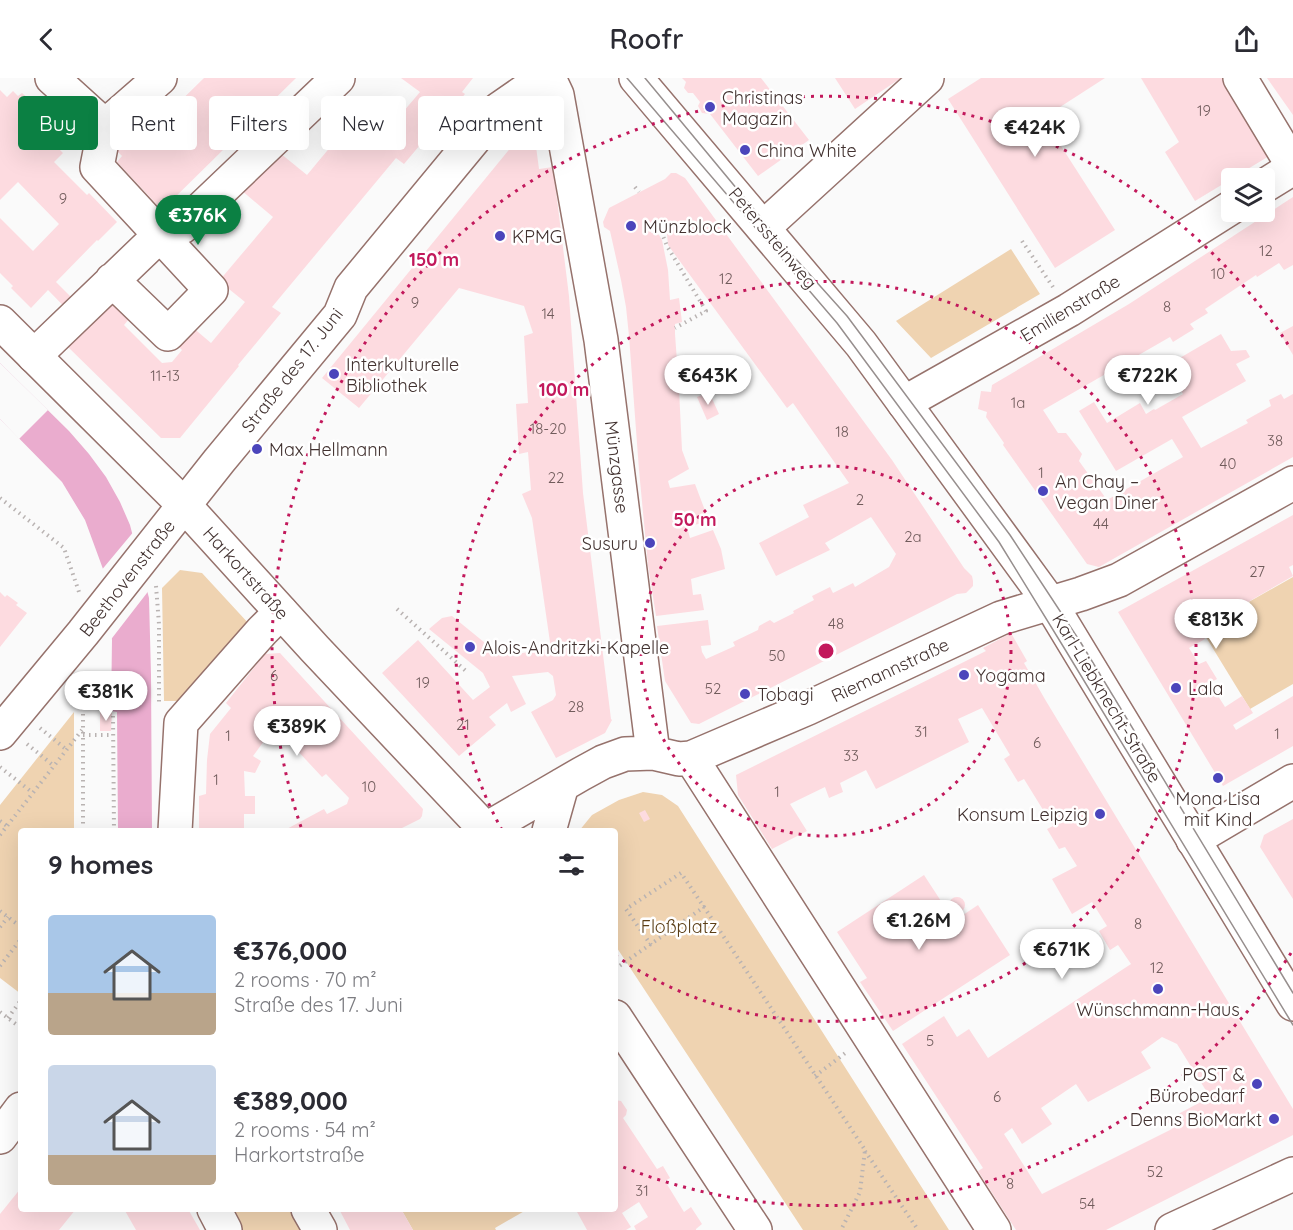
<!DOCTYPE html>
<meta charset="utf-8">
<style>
body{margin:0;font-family:Quicksand,sans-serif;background:#f2f2f3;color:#2b2b33;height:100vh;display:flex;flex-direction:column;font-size:22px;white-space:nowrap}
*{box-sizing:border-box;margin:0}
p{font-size:20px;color:#7c7c81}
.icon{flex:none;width:33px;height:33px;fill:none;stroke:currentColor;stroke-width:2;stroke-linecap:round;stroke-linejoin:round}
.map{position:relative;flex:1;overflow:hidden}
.drawer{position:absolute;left:18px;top:750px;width:600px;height:384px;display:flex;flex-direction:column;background:#fff;border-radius:6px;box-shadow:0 6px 24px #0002}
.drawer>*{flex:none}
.banner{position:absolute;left:18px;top:18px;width:600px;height:54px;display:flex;gap:12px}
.buttons{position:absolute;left:1221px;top:90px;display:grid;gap:12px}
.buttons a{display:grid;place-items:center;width:54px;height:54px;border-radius:6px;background:#fff;box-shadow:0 6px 24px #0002;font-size:30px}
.price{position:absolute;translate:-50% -51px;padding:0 14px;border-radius:21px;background:#fff;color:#222;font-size:20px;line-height:39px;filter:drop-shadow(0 2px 3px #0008)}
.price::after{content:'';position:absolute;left:50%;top:36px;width:18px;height:14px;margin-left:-9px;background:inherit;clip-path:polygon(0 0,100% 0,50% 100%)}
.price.on{background:#0b8043;color:#fff}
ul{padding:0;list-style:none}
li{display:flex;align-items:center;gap:18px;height:150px;padding:0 30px}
li span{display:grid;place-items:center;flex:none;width:168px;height:120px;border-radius:6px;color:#555}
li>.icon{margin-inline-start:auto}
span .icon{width:72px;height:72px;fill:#fffc;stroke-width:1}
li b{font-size:26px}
h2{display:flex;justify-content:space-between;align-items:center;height:72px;padding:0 30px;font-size:26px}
.tag{padding:0 21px;border-radius:6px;background:#fff;box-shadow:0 6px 24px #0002;font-size:21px;line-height:54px}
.tag.on{background:#0b8043;color:#fff}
header{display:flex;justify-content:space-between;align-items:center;height:78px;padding:0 30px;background:#fff;font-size:27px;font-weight:600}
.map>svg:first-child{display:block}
.green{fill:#efd3b1}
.water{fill:#eaacce}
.pier{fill:#fafafa}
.building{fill:#fddbe0;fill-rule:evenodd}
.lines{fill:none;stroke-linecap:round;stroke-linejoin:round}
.minor-casing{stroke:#96726c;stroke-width:36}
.major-casing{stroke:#96726c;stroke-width:36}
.path{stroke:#b9b3b2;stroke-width:4;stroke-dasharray:1.5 4.5;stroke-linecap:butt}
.minor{stroke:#fff;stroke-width:33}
.major{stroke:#fff;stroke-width:33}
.tram{stroke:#978f8e;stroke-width:1.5}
.ring{fill:none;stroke:#c2185b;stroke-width:3;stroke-dasharray:3 6}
.poi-dot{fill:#4b45bb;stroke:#fff;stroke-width:2}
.labels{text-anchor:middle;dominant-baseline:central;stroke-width:5;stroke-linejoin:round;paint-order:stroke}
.number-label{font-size:15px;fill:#715c5c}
.poi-label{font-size:18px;fill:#423230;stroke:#fff;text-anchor:start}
.street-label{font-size:18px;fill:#423230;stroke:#fff}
.park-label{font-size:18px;fill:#5c3f17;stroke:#fff}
.centre{fill:#c2185b;stroke:#fff;stroke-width:3}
.ring-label{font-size:18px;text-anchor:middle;font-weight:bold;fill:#c2185b;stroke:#fff;stroke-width:5;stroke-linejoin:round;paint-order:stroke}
</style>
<header><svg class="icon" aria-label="back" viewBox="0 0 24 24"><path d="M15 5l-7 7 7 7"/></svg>Roofr<svg class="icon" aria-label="share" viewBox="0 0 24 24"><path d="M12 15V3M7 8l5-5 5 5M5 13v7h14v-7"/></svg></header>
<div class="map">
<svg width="1293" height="1152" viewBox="0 0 1293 1152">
<rect width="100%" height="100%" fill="#fafafa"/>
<path class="green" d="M1011,171L1040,216L931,280L896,243Z
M180,492L202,495L250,547L186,623H164L162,510Z
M1293,499V606L1250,631L1201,551Z
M74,634V753H21V916L0,900V727Z
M643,714L662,717L678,728L949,1152H803L615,867V753H579L592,737L619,722Z
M223,1131H299L310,1152H235Z
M401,1131H528L495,1150L496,1152H413Z"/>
<path class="water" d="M0,285L69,353L89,376L106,399L120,424L130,447L149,520L151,597L152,753H118L117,634L111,633L112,562L103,491L85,442L62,404L0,341Z"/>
<path class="pier" d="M0,285L48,332L19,361L0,341Z
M135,452L150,511L109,564L100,494Z"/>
<path class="building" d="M204,0H296L162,132L117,84L122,78L114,70L147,37L156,47Z
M401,0H473L462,14L465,16L448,36L436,26L446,36L404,86L396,80L272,229L281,235L238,287L239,288L180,360H161L68,269L86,251L48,212L31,230L11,210L13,208L0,195V140L33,173L59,146L18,104L0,122V12L7,19L13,13L18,18L22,15L29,21L36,18L41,19L47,21L50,24L53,29L54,36L50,44L57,51L48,60L63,75L54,84L87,117L89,115L117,144L98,163L97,162L56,204L94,242L112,225L129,241L124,247L162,285L172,284L182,272L176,266L191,248L211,265L245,224L219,203L273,139L241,112L275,71L307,97L361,32L386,54L420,14Z
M682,0H761L809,62L758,98L710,36L702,35L698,28L700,24L693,15H688L684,10L686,4Z
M835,0H901L855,31Z
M981,0H1105L1043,40L1115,152L1055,190L948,21Z
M1141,0H1228L1274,75L1195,123L1165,74L1179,64Z
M1267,0H1293V37Z
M527,54L532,56L535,61L539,91L553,89L569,218L583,415L611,641L612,642L605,655L556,680L531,634L553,622L556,617L553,598L548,594L512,598L526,626L511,634L507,625L489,639L496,647L459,678L382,595L418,562L473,622L490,609L483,595L429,551L442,540L452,538L501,578L551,571L532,440L522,416L531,412L528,374L519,376L516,326L528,325L524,258L533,255L524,228L459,210L359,330L322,300L521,57Z
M671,95H676L685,100L892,382L964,490L972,498L973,503V508L966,515L957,516L699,646L691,645L665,603L657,548L708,542L711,567L701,568L702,574L706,581L735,568L733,564L758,552L759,548L770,542L774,545L794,535L793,533L814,522L812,518L830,509L833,515L853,505L855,509L889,489L896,476L871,439L825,465L830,472L776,498L759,465L809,439L803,427L849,405L793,325L787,330L668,167L667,156L669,146L665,144L652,151L651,155H656L659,157L662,162L668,192L670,222L679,220L682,244L675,246V256L679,311L682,372L689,391L668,403L670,410L695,406L709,443L687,449L690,460L713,452L721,471L725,491L691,501L693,517L701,516L704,532L656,538L648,487L639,392L629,258L626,229L621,202L610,153L604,149L603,144L609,130L665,101Z
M1293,119V187L1284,192L1279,185L1257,199L1256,197L1205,231L1208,235L1190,246L1194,251L1173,264L1170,259L1043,332L1058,355H1066L1082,376L1079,383L1107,422L1183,379L1172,361L1116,393L1079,333L1094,324L1107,345L1140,325L1146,336L1154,331L1155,332L1183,316L1166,288L1221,256L1231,273L1246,272L1250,279L1236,286L1246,303L1182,339L1201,370L1248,345L1246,342L1271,328L1269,322L1281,316L1284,321L1293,316V379L1099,489L1087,486L1003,367L1004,365L986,339L987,334L978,331L981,313L991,314L992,307L1129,226Z
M1293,248V277L1280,255Z
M709,314L719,336L707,342L697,319Z
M1293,437V487L1289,489L1293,498L1210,546L1205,537L1195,543L1205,561L1189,570L1199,586L1206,583L1217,601L1210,605L1225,629L1242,618L1253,635L1233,647L1236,652L1293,618V668L1223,708L1118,534Z
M0,514L5,519L7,517L18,525L16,527L27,535L0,569Z
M1011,555L1027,583L1024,585L1046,623L1293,1031V1057L1106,1152H1016L978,1093L983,1090L902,966L944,938L957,959L969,951L988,980L1131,886L1118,867L1110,872L1099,853L1107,848L1092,824L1072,836L1052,801L1077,788L1065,769L1059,771L1047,751L1053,748L1024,701L1018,704L1004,681L1010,677L982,630L958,641L969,664L900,699L876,711L866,692L840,705L843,714L829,720L825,709L790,726L807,753L772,771L738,717L736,697L986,573L983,570ZM1162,959L1177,966L1210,1019L1167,1042L1172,1051L1042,1116L1004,1056L1012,1050L1022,1066L1052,1046L1041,1030L1076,1006L1088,1024L1151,990L1141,974Z
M280,575L423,731L422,738L420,741L396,753H283L324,731L327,736L347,726L349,720L326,696L322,699L280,654L292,642L285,634L253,678L261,683L255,695L244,693L245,718H255V736H244V753H199V718L206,716L207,682L210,656L231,630L226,625L265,576Z
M100,634L112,635L111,653H100Z
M645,732L650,741L644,744L639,735Z
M1293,741V821L1260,769L1264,757Z
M924,797L954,843L978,827L1010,877L893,953L860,904L867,900L837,854Z
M949 827a8 8 0 1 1 16 0a8 8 0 1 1-16 0Z
M615,1022L621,1023L627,1032L626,1037L623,1040L657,1091L663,1088L670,1100L665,1103L684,1134L691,1129L702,1146L696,1151V1152H636L634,1148L648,1139L639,1124L622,1135L631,1149L626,1152H587L576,1132L615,1131Z
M21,1110V1131H76L59,1152H0V1136Z
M124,1131H188L200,1152H136Z
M339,1131H401L413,1152H350Z"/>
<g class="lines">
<defs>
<path id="minor" d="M52,0L105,48L160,0
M549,0L557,17L601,262L653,675
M1240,0L1293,88
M105,48L97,89L211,212L168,256L112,202
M1264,108L1293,90
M764,149L927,0
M34,278L160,157L182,149L338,0
M904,325L1069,232L1232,129
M0,655L83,555L219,383L340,237L351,210L499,31L544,0
M691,680L994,1152
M175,753L181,645L262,553L281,534
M483,753L581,696L603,684L625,676L653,675L679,681L691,680L808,630L1001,540L1081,516L1119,502L1293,405
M549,753L562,707
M1193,762L1293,703
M0,1059L21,1031
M214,1131L225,1152
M308,1131L320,1152
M1172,1152L1293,1096"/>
<path id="major" d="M636,0L861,266L1050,525L1293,926
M0,244L184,427L315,571L487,753
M615,939L755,1152"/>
</defs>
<use href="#minor" class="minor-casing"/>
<use href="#major" class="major-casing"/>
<path class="path" d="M635,109L639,114
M659,148L667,168L706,233L675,250
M1022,163L1053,209
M0,420L64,470L79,514
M156,508L159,546V626
M397,531L466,593
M83,600V753
M113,638L114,753
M40,650L67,672
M83,657H112
M27,666L54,688
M0,689L33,715
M0,743L7,748
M0,757L82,652
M0,833L21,849
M0,849L8,839
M651,867L626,831L681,795L704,829
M0,888L21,861
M615,891L704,829L865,1072L860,1114L841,1152
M0,934L21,950
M8,940L21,922
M815,998L848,973
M865,1073L918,1152"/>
<use href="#minor" class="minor"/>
<use href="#major" class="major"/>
<path class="tram" d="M627,0L837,245L999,464L1066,573L1293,947
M645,0L786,170L847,238L1010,457L1081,565L1293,915"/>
</g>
<g class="ring">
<circle cx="826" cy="573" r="185"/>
<path d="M502 752A370 370 0 1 1 616 878"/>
<path d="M1291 875A554 554 0 0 1 618 1087M301 749A554 554 0 0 1 1291 271"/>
</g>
<g class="poi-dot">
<circle cx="710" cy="29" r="6"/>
<circle cx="745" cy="72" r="6"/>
<circle cx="631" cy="148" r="6"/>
<circle cx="500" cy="158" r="6"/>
<circle cx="334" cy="296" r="6"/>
<circle cx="257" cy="371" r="6"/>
<circle cx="1043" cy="413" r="6"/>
<circle cx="650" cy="465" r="6"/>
<circle cx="470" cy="569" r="6"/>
<circle cx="964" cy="597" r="6"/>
<circle cx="1176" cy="610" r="6"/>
<circle cx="745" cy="616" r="6"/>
<circle cx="1218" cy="700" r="6"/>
<circle cx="1100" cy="736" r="6"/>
<circle cx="1158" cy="911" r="6"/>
<circle cx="1257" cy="1006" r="6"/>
<circle cx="1274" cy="1041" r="6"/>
</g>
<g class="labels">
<g class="number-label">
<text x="1204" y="32">19</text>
<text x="63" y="120">9</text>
<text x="1266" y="172">12</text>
<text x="1218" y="195">10</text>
<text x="726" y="200">12</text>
<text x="415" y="224">9</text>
<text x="1167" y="228">8</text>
<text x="548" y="235">14</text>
<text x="165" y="297">11-13</text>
<text x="1018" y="324">1a</text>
<text x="548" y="350">18-20</text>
<text x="842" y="353">18</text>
<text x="1275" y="362">38</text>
<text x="1228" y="385">40</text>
<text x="1041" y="394">1</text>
<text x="556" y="399">22</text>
<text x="860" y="421">2</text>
<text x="1101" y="445">44</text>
<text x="913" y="458">2a</text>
<text x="1257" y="493">27</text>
<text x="836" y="545">48</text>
<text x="777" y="577">50</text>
<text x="274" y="597">6</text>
<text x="423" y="604">19</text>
<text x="713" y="610">52</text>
<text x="576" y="628">28</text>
<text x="463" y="646">21</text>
<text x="921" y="653">31</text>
<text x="1277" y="655">1</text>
<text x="228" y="657">1</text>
<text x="1037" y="664">6</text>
<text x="851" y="677">33</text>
<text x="216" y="701">1</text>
<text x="369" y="708">10</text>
<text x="777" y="713">1</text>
<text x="1138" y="845">8</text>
<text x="1157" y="889">12</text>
<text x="930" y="962">5</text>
<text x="997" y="1018">6</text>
<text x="1155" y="1093">52</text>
<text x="1010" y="1105">8</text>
<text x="642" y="1112">31</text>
<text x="1087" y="1125">54</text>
</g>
<g class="poi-label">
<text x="722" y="19">Christinas<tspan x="722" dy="21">Magazin</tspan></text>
<text x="757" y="72">China White</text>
<text x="643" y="148">Münzblock</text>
<text x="512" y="158">KPMG</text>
<text x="346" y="286">Interkulturelle<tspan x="346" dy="21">Bibliothek</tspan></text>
<text x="269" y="371">Max Hellmann</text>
<text x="1055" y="403">An Chay –<tspan x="1055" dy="21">Vegan Diner</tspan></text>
<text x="638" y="465" text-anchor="end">Susuru</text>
<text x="482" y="569">Alois-Andritzki-Kapelle</text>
<text x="976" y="597">Yogama</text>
<text x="1188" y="610">Lala</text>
<text x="757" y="616">Tobagi</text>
<text x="1218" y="720" text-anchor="middle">Mona Lisa<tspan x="1218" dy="21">mit Kind</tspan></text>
<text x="1088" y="736" text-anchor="end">Konsum Leipzig</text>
<text x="1158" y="931" text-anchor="middle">Wünschmann-Haus</text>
<text x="1245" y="996" text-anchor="end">POST &amp;<tspan x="1245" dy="21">Bürobedarf</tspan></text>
<text x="1262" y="1041" text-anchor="end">Denns BioMarkt</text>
</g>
<g class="street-label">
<text transform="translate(773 160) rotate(50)">Peterssteinweg</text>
<text transform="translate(1070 230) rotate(-31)">Emilienstraße</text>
<text transform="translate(292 292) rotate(-52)">Straße des 17. Juni</text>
<text transform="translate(617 389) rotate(83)">Münzgasse</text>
<text transform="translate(246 495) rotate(48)">Harkortstraße</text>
<text transform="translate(127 500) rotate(-52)">Beethovenstraße</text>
<text transform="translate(890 592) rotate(-25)">Riemannstraße</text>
<text transform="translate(1107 620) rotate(59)">Karl-Liebknecht-Straße</text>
</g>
<g class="park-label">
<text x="679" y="848">Floßplatz</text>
</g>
</g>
<circle cx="826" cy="573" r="9" class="centre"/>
<g class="ring-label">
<text x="434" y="188">150 m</text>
<text x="564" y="318">100 m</text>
<text x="695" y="448">50 m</text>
</g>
</svg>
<div class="buttons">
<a><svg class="icon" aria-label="layers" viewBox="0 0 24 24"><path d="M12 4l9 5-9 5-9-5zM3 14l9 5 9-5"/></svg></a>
</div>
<b class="price" style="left:1035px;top:80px">€424K</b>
<b class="price on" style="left:198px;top:168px">€376K</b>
<b class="price" style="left:708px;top:328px">€643K</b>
<b class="price" style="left:1148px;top:328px">€722K</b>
<b class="price" style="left:1216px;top:572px">€813K</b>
<b class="price" style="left:106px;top:644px">€381K</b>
<b class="price" style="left:297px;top:679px">€389K</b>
<b class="price" style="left:919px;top:873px">€1.26M</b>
<b class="price" style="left:1062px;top:902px">€671K</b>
<div class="banner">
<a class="tag on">Buy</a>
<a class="tag">Rent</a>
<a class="tag">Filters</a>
<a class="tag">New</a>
<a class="tag">Apartment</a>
</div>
<section class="drawer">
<h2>9 homes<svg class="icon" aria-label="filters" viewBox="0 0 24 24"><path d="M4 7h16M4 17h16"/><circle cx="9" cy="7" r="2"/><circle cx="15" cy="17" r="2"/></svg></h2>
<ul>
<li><span style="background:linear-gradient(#a9c7e8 65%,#b9a48a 0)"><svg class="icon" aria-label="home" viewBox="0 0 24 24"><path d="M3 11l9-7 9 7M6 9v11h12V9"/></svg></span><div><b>€376,000</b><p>2 rooms · 70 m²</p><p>Straße des 17. Juni</p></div></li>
<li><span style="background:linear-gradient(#c9d6e8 75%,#b9a48a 0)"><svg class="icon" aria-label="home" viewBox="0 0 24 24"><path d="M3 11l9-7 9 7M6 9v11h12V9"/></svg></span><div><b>€389,000</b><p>2 rooms · 54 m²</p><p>Harkortstraße</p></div></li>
</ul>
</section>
</div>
